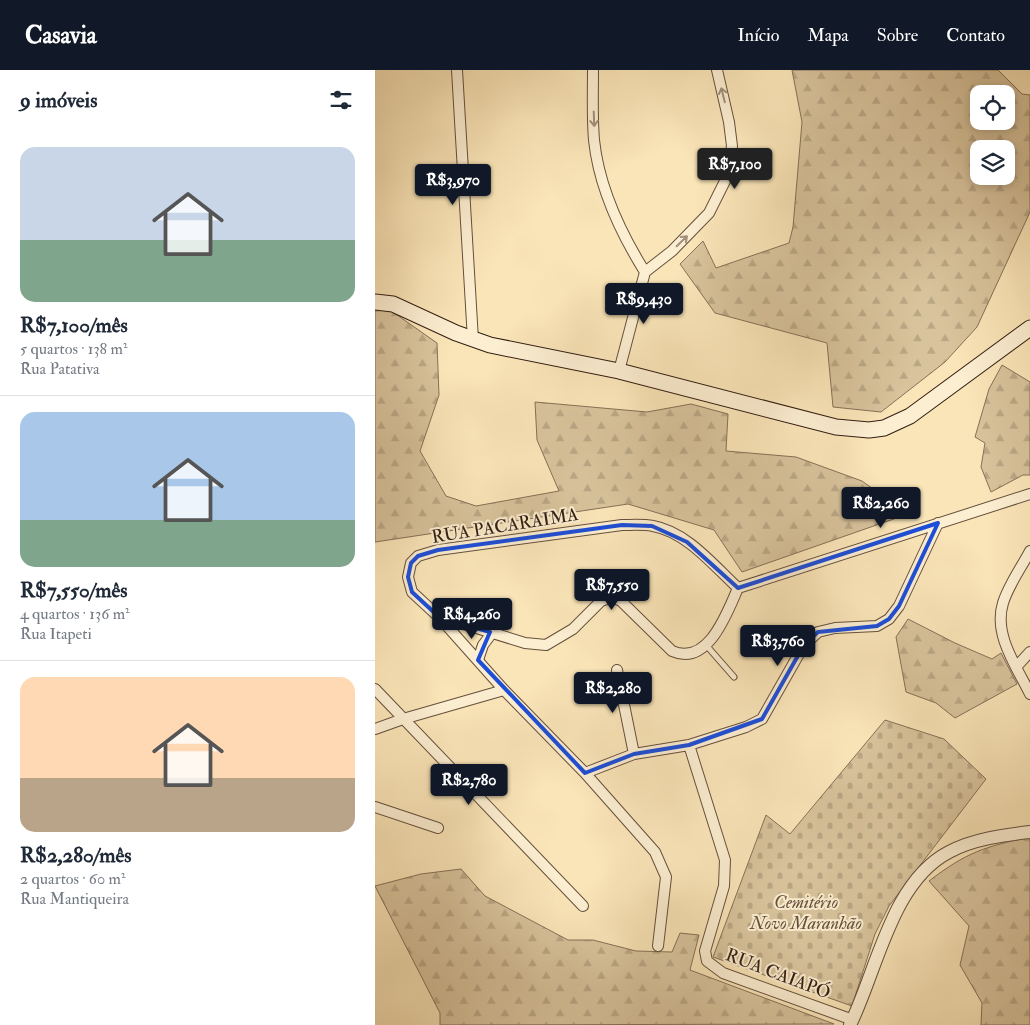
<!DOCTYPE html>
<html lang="pt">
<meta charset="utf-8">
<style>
body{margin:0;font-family:"IM FELL Double Pica",serif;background:#f6f6f7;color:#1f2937;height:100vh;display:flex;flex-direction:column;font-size:19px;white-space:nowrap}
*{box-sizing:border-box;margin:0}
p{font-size:16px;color:#747a83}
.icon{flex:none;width:28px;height:28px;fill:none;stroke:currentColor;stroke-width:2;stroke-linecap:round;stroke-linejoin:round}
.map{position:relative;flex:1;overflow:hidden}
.sheet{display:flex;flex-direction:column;background:#fff;width:375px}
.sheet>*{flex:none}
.controls{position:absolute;left:595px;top:15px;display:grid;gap:10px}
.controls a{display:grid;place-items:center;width:45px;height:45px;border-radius:10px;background:#fff;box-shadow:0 2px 8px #0003;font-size:25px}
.price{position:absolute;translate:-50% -42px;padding:0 11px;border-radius:5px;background:#111827;color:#fff;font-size:16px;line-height:32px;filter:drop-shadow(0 1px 2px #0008)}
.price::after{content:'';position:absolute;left:50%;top:30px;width:15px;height:11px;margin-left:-8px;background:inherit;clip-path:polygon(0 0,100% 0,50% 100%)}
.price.current{background:#222;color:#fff}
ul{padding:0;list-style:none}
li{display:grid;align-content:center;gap:10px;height:265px;padding:0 20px}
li+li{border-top:1px solid #e0e1e3}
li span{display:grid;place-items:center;height:155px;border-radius:15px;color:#555}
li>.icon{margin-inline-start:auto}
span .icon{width:90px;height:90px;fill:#fffc;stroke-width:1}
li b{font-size:21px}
h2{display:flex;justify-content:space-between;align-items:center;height:60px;padding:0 20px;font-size:21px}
header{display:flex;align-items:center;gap:30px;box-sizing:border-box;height:70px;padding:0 25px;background:#111827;color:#fff}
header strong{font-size:24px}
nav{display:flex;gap:28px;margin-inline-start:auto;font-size:18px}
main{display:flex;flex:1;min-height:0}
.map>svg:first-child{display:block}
.forest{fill:url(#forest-firs);stroke:#867057;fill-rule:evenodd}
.cemetery{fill:url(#cemetery-stones);stroke:#867057}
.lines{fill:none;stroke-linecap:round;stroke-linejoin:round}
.service-casing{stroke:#65503c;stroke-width:7}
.minor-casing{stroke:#65503c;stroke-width:12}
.tertiary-casing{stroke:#65503c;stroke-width:14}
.secondary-casing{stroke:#331e12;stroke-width:17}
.service{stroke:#fceed1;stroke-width:5}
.minor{stroke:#fceed1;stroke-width:10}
.tertiary{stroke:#fceed1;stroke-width:12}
.secondary{stroke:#fceed1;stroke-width:15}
.oneway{stroke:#a2907b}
.marked{fill:none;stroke:#1d4ed8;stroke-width:4;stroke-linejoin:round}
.labels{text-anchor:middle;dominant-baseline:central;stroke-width:4;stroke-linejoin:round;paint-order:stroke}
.street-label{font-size:18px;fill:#331e12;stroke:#fceed1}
.park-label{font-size:18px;font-style:italic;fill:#65503b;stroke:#fceed1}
</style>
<header>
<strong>Casavia</strong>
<nav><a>Início</a><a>Mapa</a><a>Sobre</a><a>Contato</a></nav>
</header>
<main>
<section class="sheet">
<h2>9 imóveis<svg class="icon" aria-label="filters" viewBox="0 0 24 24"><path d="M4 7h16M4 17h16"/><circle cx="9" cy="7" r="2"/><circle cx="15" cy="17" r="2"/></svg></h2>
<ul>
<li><span style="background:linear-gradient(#c9d6e8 60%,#7fa58c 0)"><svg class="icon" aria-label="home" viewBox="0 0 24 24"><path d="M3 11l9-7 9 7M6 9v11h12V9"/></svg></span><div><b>R$7,100/mês</b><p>5 quartos · 138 m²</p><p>Rua Patativa</p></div></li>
<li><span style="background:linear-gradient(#a9c7e8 70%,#7fa58c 0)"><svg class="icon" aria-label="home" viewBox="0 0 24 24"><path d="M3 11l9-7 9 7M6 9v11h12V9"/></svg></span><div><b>R$7,550/mês</b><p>4 quartos · 136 m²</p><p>Rua Itapeti</p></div></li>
<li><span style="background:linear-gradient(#ffd9b3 65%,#b9a48a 0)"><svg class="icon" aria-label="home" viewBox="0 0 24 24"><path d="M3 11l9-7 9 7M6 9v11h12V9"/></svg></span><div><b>R$2,280/mês</b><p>2 quartos · 60 m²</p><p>Rua Mantiqueira</p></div></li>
</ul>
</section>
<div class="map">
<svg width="655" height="955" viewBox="0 0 655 955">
<defs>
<pattern id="forest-firs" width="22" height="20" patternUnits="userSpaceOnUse" patternTransform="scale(1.25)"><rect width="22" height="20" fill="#d8c39c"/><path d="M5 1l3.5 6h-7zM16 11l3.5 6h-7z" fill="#baa785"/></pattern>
<pattern id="cemetery-stones" width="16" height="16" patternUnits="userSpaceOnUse" patternTransform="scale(1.25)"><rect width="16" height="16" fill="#d8c39c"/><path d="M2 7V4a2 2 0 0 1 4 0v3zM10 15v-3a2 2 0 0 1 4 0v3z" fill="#baa785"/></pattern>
</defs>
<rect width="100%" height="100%" fill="#fae5b8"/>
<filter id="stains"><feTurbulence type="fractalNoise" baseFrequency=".004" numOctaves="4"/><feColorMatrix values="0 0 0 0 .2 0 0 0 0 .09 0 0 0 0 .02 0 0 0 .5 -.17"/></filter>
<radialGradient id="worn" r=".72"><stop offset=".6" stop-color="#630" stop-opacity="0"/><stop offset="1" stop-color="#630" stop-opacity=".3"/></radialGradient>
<path class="forest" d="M417,0H623L647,24L655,25V142L602,257L570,292L506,342L458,337L452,273L340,243L305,194L328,171L341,198L414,173L418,157L427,52ZM604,24H631V51H604ZM604,79H631V106H604Z
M15,240L62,273L64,325L45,381L71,426L101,436L184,421L162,370L160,332L272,342L316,334L353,344L351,381L421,387L487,411L533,444L367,502L339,460L253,434L0,472V241Z
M627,295L655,312V405H648L616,422L606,397L610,373L600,367L614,319Z
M533,549L580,573L617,589L626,583L642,614L580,648L561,633L531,622L521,567Z
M655,767V955H606L607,933L585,895L594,856L554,811C592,782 609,777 655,767Z
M86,799L110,826L193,870H218L261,881L297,882L305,863L324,865L315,900L459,954L65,955V943L0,816L46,804Z"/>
<path class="cemetery" d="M510,650L569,669L611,709L514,836L500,864L477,936L338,887L391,745L415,764Z"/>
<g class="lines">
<defs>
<path id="service" d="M331,575L359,607"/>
<path id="minor" d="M82,0L98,270
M218,0C218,23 217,47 219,70C224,118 245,162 270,202
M244,301L270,202L297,181L334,143L351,109L357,76L354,52L342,0
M655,481C646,498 633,516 628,533C618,565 642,597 655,624
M363,518L655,424
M66,547L150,573L171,575L198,559L226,531L237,527L246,531L297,581C333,597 352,543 363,518
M103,590L108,575L117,563
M642,596L655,582
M242,600L259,684
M0,619L208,836
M0,659L28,649L129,620
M314,675L350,790L349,816L330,881L332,891L348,903L478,950
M210,703L259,684L314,675L371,657L387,649L429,575L443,562L460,558L502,556L514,549L524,536L563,453
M0,737L63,758
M283,876L291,807L280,782L210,703L129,620L64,547L37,522L33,507L36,493L43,486L63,480L247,455C257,455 268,454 278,456C312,462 339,496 363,518"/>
<path id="tertiary" d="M475,955C502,901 516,812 574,782C598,769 629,765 655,762"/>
<path id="secondary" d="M0,232L18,234L81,263L115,275L244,301L461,357L494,360L509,358L535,346L655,258"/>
</defs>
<use href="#service" class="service-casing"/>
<use href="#minor" class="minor-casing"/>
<use href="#tertiary" class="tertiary-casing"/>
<use href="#secondary" class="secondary-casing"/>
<use href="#service" class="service"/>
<use href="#minor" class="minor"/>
<use href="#tertiary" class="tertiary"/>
<use href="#secondary" class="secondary"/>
</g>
<defs><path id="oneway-shaft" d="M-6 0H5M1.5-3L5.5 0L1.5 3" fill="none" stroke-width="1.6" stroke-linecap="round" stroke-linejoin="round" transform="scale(1.25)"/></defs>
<g class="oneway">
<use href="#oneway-shaft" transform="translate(348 25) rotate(-104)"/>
<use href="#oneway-shaft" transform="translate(219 49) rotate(88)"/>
<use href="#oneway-shaft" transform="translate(307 171) rotate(-44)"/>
</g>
<path class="marked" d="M563,453L524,536L514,549L502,556L443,562L429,575L387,649L314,675L259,684L210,703L103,590L115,562L64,547L37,522L33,507L36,493L43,486L63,480L247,455L277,456L312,472L363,518Z"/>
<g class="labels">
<g class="street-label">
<text transform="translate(130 456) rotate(-9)">RUA PACARAIMA</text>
<text transform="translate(403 904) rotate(21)">RUA CAIAPÓ</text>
</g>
<g class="park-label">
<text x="431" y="832">Cemitério<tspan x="431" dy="21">Novo Maranhão</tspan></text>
</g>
</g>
<rect width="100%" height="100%" filter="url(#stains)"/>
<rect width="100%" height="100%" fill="url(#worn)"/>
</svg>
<div class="controls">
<a><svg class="icon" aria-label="locate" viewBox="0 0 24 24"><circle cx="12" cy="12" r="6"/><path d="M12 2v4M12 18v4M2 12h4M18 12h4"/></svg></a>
<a><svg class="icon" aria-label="layers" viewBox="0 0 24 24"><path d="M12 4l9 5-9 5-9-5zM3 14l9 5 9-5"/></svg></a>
</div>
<b class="price current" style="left:360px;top:120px">R$7,100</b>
<b class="price" style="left:78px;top:136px">R$3,970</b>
<b class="price" style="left:269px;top:255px">R$9,430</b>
<b class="price" style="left:506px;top:459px">R$2,260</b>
<b class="price" style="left:237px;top:541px">R$7,550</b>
<b class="price" style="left:97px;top:570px">R$4,260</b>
<b class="price" style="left:403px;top:597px">R$3,760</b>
<b class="price" style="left:238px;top:644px">R$2,280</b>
<b class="price" style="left:94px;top:736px">R$2,780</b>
</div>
</main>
